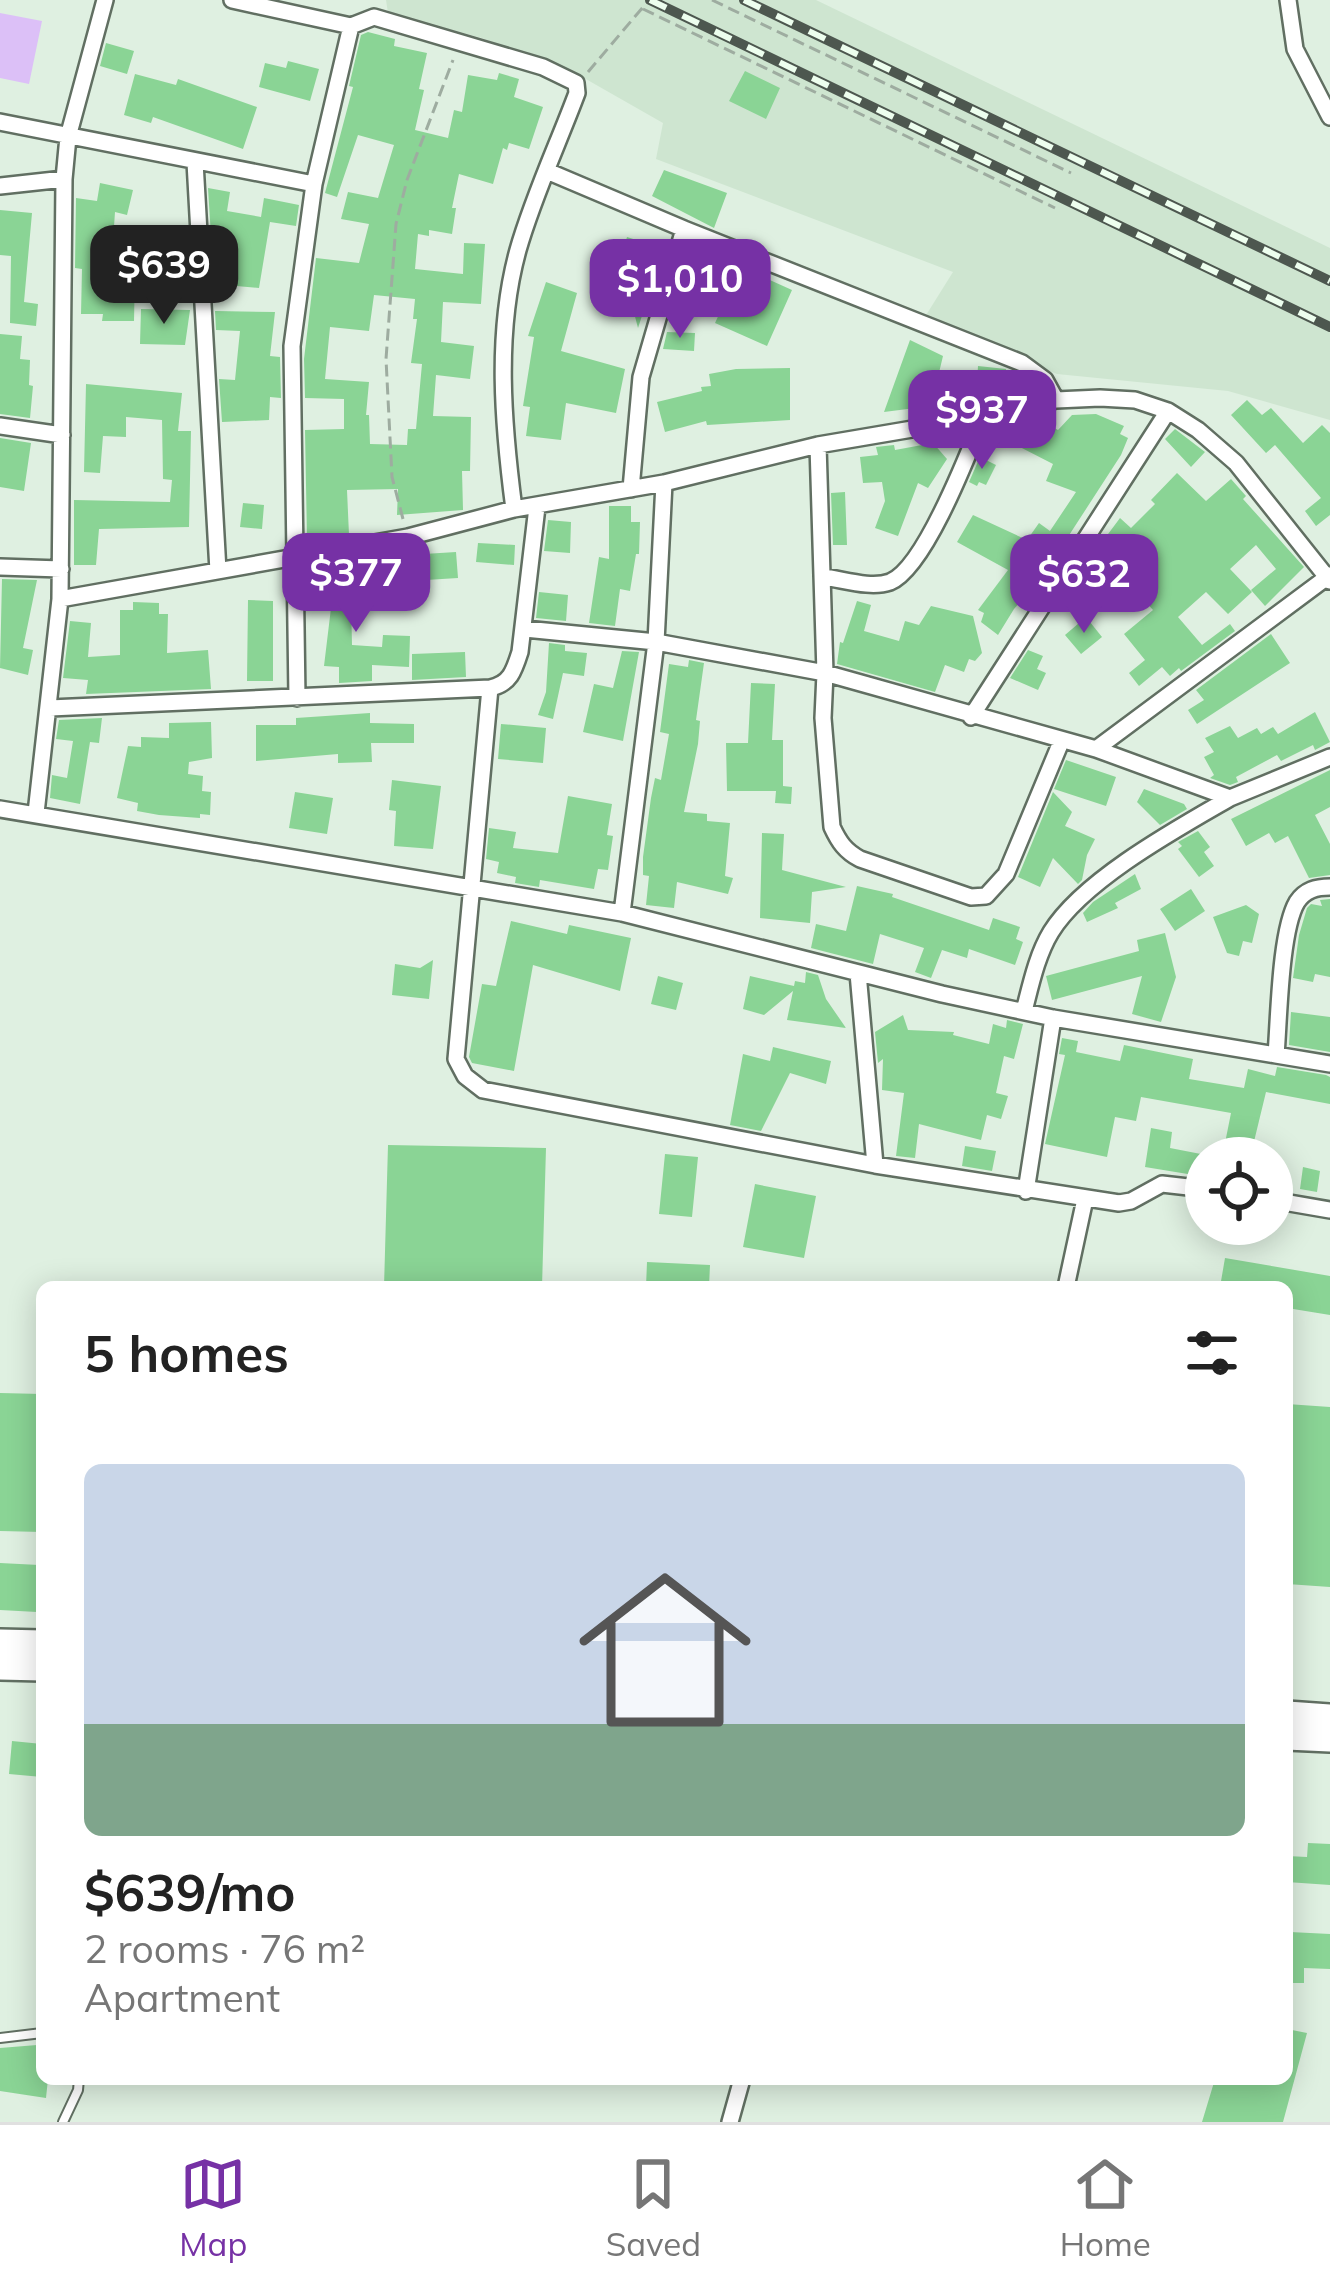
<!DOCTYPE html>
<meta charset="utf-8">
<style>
body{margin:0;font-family:Mulish,sans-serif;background:#f2f2f2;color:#222;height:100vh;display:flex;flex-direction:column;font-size:45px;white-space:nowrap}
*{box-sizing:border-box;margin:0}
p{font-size:39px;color:#767676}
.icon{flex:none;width:66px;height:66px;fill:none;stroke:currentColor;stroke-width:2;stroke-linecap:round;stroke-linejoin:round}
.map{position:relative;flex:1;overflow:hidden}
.drawer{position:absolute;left:36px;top:1281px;width:1257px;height:804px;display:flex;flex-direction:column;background:#fff;border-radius:18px;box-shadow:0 6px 30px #0003}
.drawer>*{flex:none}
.controls{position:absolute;left:1185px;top:1137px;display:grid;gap:24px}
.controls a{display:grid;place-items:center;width:108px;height:108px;border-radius:50%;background:#fff;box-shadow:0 6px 30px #0003;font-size:60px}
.price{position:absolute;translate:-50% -102px;padding:0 27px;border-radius:24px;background:#7631a5;color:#fff;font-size:39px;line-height:78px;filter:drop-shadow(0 3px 6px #0008)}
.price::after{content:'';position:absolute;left:50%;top:72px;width:36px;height:27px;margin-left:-18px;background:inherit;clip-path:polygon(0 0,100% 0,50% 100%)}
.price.selected{background:#222;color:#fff}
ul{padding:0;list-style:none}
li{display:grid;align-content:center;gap:24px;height:636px;padding:0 48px}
li span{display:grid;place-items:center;height:372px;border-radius:18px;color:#555}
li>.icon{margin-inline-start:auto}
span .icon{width:216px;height:216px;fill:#fffc;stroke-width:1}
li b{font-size:51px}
h2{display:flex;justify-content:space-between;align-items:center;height:144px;padding:0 48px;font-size:51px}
.tab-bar{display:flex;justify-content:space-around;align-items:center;height:168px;border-top:3px solid #e0e0e0;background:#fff;font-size:33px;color:#767676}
.tab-bar a{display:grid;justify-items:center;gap:6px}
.tab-bar .selected{color:#7631a5}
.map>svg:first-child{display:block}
.built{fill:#cee5d0}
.green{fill:#dcc0f7}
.building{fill:#8ad495;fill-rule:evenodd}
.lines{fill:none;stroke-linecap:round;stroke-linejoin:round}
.service-casing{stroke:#616f62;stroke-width:12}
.minor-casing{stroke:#616f62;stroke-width:20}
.trunk-casing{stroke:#616f62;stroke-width:32}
.path{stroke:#9eaca0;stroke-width:3;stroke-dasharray:12 6;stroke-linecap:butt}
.service{stroke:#fff;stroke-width:8}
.minor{stroke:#fff;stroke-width:15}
.trunk{stroke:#fff;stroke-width:27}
.rail-casing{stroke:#4d574f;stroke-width:10}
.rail{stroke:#edfeee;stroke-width:6;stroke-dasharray:18;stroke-linecap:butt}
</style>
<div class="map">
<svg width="1330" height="2122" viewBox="0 0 1330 2122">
<rect width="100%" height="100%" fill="#dff0e1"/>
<path class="built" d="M386,0H816L1330,248V420L1228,391L1057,374L923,320L953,272L656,159L663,123L577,74L482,38L388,13Z"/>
<path class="green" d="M0,13L42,21L29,84L0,78Z"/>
<path class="building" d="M368,32L395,39L394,46L427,53L419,89L424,90L415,130L448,138L454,110L462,112L468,75L497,80L499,73L519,79L514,97L543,107L529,149L509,143L507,150L503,148L493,184L459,174L452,208H456L452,234L429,230V236L418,234L415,269L463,274L464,243L485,244L481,304L443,302L441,342L474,346L470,379L436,375L433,416L471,417L470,471H462L463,510L397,515L398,489L347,490L349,535L307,539L305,430L344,429V399L305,398L304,359L316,258L359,263L369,224L341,219L348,192L378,198L394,145L358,135L337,197L325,193L353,87L349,86L361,35ZM374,295L415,299L413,319H417L411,363L422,364L416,429H408L407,445L370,444L369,415H366L369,382L325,379L330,327L369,331Z
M106,43L134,51L127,74L100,66Z
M288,61L319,69L310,101L259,87L265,63L286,68Z
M745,71L780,88L766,119L729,101Z
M135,74L176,85L178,79L257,107L243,149L153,117L151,123L124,115Z
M664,170L727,193L714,228L652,196Z
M100,183L133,190L127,215L115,212L111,270L135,271L134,321H102L103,314H81L82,269L75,268L76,198L97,201Z
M208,188L230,192L227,211L261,217L264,198L299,205L296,226L270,222L259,288L214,284Z
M0,210L32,213L24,302L38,304L36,326L10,323L11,256L0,255Z
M627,237L655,246L646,273L655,276L638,328L633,309L599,297L614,255L621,257Z
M153,241L188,244L190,281L150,277Z
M687,260L736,276L741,267L792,290L767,346L715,323L729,293L682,279Z
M546,282L577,293L561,351L625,369L616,413L566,403L561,440L526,436L530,407L523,406L534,337L528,336Z
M141,309L190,310L185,345L140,344Z
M215,311L275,312L270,356L280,357L281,398L270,397L269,420L222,422L219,379L235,380L240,331L216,330Z
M667,332L695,333L694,351L663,349Z
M0,334L22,336L20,359L30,360L29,385L33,386L30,418L0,414Z
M910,340L943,356L931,406L884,412Z
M978,366L1006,369L1004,399L976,398Z
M790,368V420L707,425L706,421L665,432L657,402L702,391L701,387L711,386L709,374L736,369Z
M86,384L182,393L178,431H191L189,527L99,529L96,565H74V500L170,502L172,480L163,479L162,420L126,417V437L103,436L100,473L84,472Z
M1247,400L1262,415L1271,408L1303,443L1322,425L1330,433V515L1316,526L1305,511L1321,498L1275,445L1266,453L1231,415Z
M1096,414L1124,426L1120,434L1128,438L1121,455L1042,577L1014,609L998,635L981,622L984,613L978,610L1008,570L957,542L973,515L1027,540L1039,523L1050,531L1076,492L1046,481L1053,464L1014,444L1028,419L1034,417L1058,430L1072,415Z
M1175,429L1205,452L1191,467L1165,439Z
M0,438L31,443L24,491L0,487Z
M933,443L947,459L928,488L918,483L898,536L875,528L885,501L882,482L863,483L860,457L878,455L876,447L894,445L895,450Z
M980,457L996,465L986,485L979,482L977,486L969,482Z
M1177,473L1206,501L1231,479L1246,496L1243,499L1304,567L1265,606L1251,590L1276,569L1256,545L1230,569L1252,592L1228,614L1206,592L1178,617L1202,645L1230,624L1235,631L1181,671L1179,668L1170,676L1162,667L1139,686L1129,673L1145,660L1124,634L1153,610L1114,567L1089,595L1073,581L1120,518L1131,528L1155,504L1151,500Z
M845,492L847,545H833L831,493Z
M243,503L264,505L262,529L240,527Z
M609,506H631V522H640L639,554H636L630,591L620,589L615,626L589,623L599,557L609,559Z
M548,520L571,522L570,553L544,551Z
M478,543L515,545L514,565L476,562Z
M456,552L458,578L426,580L424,554Z
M350,560L352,645L382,647L383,635L410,636L409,667L372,665V681L339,683V667L324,666L331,608L328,563Z
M2,579L37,580L23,648L33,650L28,675L0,668Z
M539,592L568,595L566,621L536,618Z
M248,600L273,601V681H247Z
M857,601L871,605L864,631L899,641L905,621L919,625L931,606L973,616L982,653L975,661L969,659L964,672L945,665L935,692L837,664L840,642L843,643Z
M133,602L159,603V614H168L167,653L208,650L211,689L86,694L88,680L63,678L70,621L91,623L88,657L120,655V610H133Z
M1086,617L1102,637L1081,654L1065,635Z
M1271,634L1290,663L1197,724L1188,710L1204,700L1196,690Z
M549,643L565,645V651L587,653L584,676L563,673L553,719L538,715L546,692Z
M1028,650L1043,656L1037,669L1046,673L1038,690L1010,678Z
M622,651L639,652L623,741L583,732L594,684L613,688Z
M465,652L466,677L412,680V654Z
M689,660L704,663L696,720L700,721L698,744L684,812L707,814V821L730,823L725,876L733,878L728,894L677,882L674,908L646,905L649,876L643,875V857L651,798L655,778L661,780L669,734L660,732L669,664L688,667Z
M751,683L775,684L772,740H783V786L792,787L791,804L775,803L776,791H727L726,743H748Z
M1315,712L1330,742L1315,750L1313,745L1281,761L1277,755L1236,777L1238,782L1230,785L1210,778L1214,775L1204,757L1214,752L1205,738L1230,726L1238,738L1257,728L1261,734L1273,727L1278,734Z
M370,713V723L414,724V743H371L372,762L338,763V754L256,761V725H296V718Z
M102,718L99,743L90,742L80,804L50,798L52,775L67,778L73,741L56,739L59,720Z
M211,722L212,758L189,762L188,774L203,776L202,791L211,792L210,815L200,814V818L159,815L137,811L138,803L117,798L128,746L141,747V737L169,738V723Z
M501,724L546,728L543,763L498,759Z
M1066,760L1116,777L1106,806L1054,789Z
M1330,770V807L1315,815L1330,844V875L1309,878L1288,836L1275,843L1269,833L1246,846L1231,819Z
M392,780L441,786L433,849L394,846L396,811L389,810Z
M1144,789L1184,804L1187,809L1160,825L1137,802Z
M295,792L333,798L327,834L289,828Z
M1053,792L1072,812L1065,826L1095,839L1087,855L1082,880L1078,884L1053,858L1040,887L1018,877Z
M568,796L612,804L607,835L613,836L608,870L598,869L594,889L540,880L539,887L515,883L516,877L497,873L499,862L486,859L489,828L516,832L513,848L558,853Z
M1198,831L1210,847L1204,852L1214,866L1199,877L1178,849L1182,846L1178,842Z
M762,833L784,834L782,870L846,887L812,892L810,923L760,918Z
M1135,874L1141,889L1115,903L1118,908L1087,922L1083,913L1093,902Z
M857,886L893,894L892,897L989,930L993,918L1020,927L1016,939L1023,942L1015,965L969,949L967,958L942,950L931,978L915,972L924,948L880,934L873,964L811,948L816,924L846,931Z
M1191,889L1205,911L1175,931L1160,909Z
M1330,899V977L1315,974L1313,982L1293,978L1299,935L1307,908L1311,904L1322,906L1320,900Z
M1246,905L1259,914L1252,943L1243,941L1239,956L1227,953L1213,917Z
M511,921L567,934L569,925L631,938L620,991L533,965L514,1071L472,1063L469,1057L482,984L496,986Z
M1165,933L1176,977L1161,1022L1132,1014L1142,976L1052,1000L1046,976L1139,951L1137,940Z
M433,960L429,999L392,995L395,964L420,968Z
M806,972L818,975L826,999L846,1028L787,1020L793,991L764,1015L743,1009L750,976L794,986L795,981L805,983Z
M658,976L683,983L676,1010L651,1004Z
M1291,1012L1330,1017V1052L1289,1045Z
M903,1015L908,1030L954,1032L953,1035L989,1044L993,1024L1006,1028L1007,1020L1023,1024L1014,1059L1004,1056L996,1093L1008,1096L1001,1119L987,1115L981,1140L919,1124L915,1158L896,1156L904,1093L882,1090L883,1059L878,1063L875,1032Z
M1062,1038L1078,1041L1076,1052L1120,1061L1124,1045L1193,1059L1189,1079L1244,1088L1248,1069L1275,1076L1277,1067L1326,1075L1330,1077V1104L1266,1092L1250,1158H1222L1231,1113L1141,1097L1136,1121L1115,1117L1107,1157L1045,1144L1065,1055L1059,1054Z
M773,1047L831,1061L826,1084L790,1073L761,1131L730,1125L743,1054L770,1061Z
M1151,1128L1172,1132L1170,1148L1206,1155V1177L1145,1167Z
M388,1145L546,1148L542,1287H384Z
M965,1146L996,1151L992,1171L962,1166Z
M665,1154L698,1157L692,1217L659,1214Z
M1303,1167L1320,1171L1317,1192L1300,1189Z
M755,1184L816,1196L804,1258L743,1247Z
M1225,1258L1330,1276V1315L1287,1308V1287H1220Z
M647,1262L710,1265L709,1287H646Z
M0,1393L42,1394V1532L0,1531Z
M1287,1404L1330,1407V1587L1287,1584Z
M0,1563L39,1565L37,1612L0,1610Z
M12,1741L42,1744V1777L9,1774Z
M1308,1843L1330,1844V1885L1287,1882V1856L1307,1857Z
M1290,1932L1330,1934V1969L1304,1968V1983H1287Z
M1287,2029L1307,2033L1283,2122H1202L1215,2079H1287Z
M37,2045L42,2055V2079H48L46,2098L0,2091V2048Z"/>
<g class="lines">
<defs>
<path id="service" d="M0,2038L42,2033
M63,2122L78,2090L79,2079"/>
<path id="minor" d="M232,0L351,26L374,17L543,67L576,83L577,93C558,144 533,197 518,250C495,333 503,425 514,509
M1288,0L1295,49L1330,117
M0,122L314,184
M195,162L218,571
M547,171L684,229L641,377L631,489
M0,186L64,179
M684,229L1022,363L1045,380L1056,400
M0,426L62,435
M818,445L825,673L1096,749L1230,798L1330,757
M537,507L520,652C514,671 510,684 490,688L456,1059L465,1076L483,1090L875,1165L1119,1203L1131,1201L1162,1184L1206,1189
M0,567L61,569
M823,577C842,579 870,589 890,582C925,568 969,452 983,417
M60,599L408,537L514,509L664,483L818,445L983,417L1056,400L1100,398L1135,400L1168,411L1198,430L1236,463L1330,581
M525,629L656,642L825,673L823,718L832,827C839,842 845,851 860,859L971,897L986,896L1006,874L1061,742
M297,698L292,346L314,184L351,26
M50,708L490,688
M971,717L1168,411
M1096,749L1330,575
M0,809L622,913L942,994L1053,1018L1276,1055
M36,813L60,599L64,179L68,137L105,0
M1330,887C1316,887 1305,890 1297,902C1280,931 1279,1019 1276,1055L1330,1064
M622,913L656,642L664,483
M858,973L875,1165
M1024,1011C1031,984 1037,955 1051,932C1083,880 1178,828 1230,798
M1026,1191L1053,1018
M1272,1200L1330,1210
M1066,1287L1085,1199
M730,2122L742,2079"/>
<path id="trunk" d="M0,1643L42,1644
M0,1666L42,1667
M1287,1715L1330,1718
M1287,1736L1330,1738"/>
</defs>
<use href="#service" class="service-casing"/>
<use href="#minor" class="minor-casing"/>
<use href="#trunk" class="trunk-casing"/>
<path class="path" d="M712,0L1071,173
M643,9L1055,208
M588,72L649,0
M403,519L392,477L386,359L396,224L407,180L453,60"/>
<use href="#service" class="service"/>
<use href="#minor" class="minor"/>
<use href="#trunk" class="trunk"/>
<defs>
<path id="rail" d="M650,0L1330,327
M744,0L1330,281"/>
</defs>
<use href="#rail" class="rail-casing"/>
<use href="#rail" class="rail"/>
</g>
</svg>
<div class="controls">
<a><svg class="icon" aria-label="locate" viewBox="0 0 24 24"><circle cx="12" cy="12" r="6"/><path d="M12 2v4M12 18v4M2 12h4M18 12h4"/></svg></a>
</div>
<b class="price selected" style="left:164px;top:327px">$639</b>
<b class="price" style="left:680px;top:341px">$1,010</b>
<b class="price" style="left:982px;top:472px">$937</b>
<b class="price" style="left:356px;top:635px">$377</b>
<b class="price" style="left:1084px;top:636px">$632</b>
<section class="drawer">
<h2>5 homes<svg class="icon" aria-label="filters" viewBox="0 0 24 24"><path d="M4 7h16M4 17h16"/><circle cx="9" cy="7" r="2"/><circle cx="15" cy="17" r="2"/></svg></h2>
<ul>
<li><span style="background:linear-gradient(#c9d6e8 70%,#7fa58c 0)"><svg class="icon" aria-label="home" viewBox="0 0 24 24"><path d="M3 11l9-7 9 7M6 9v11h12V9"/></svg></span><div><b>$639/mo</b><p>2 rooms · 76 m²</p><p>Apartment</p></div></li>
</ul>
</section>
</div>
<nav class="tab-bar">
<a class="selected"><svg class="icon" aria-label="map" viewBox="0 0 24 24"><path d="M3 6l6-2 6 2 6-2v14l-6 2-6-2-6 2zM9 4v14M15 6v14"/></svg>Map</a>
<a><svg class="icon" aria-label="saved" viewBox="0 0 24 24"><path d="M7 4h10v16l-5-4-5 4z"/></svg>Saved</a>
<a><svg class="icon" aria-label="home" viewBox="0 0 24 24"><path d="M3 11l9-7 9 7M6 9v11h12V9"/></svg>Home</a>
</nav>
